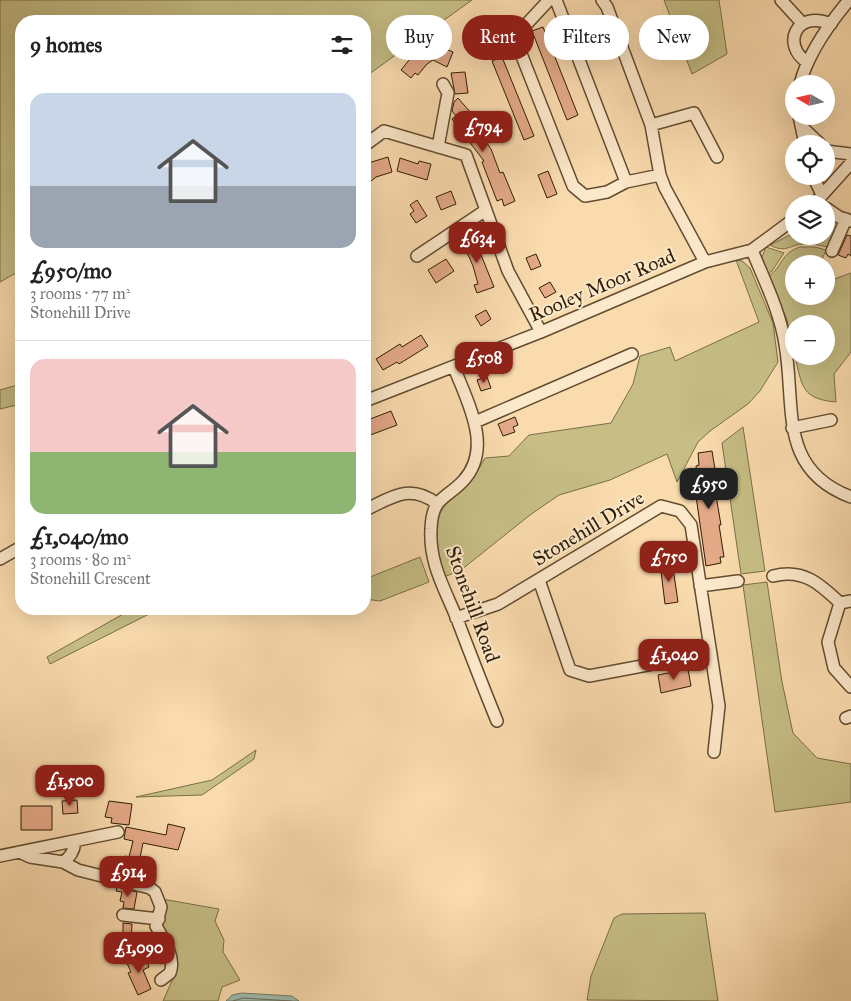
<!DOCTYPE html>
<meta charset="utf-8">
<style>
body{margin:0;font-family:"IM FELL Great Primer",serif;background:#f6f6f6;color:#222;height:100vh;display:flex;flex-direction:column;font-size:19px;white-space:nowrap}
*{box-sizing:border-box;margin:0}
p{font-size:16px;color:#767676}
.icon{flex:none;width:28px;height:28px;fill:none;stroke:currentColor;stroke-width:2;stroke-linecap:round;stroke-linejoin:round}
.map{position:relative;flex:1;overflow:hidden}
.drawer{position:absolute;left:15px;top:15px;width:356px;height:600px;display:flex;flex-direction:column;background:#fff;border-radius:20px;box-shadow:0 5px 20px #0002}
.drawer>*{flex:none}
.top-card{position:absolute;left:386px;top:15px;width:389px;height:45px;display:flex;gap:10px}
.needle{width:32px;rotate:279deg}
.buttons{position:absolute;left:785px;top:75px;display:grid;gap:10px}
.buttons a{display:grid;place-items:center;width:50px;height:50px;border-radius:50%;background:#fff;box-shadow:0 5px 20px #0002;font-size:25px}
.price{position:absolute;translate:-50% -42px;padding:0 11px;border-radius:10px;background:#8f2418;color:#fff;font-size:16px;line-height:32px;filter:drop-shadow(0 1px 2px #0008)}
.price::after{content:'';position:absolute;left:50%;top:30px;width:15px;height:11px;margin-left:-8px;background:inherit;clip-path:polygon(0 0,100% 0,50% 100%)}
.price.on{background:#222;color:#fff}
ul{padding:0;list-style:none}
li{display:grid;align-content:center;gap:10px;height:265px;padding:0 15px}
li+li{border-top:1px solid #e0e0e0}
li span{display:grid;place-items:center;height:155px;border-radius:15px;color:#555}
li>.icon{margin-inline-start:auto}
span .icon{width:90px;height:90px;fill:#fffc;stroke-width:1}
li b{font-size:21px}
h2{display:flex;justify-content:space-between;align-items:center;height:60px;padding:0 15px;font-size:21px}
.tag{padding:0 18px;border-radius:22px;background:#fff;box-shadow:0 5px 20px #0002;font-size:18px;line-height:45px}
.tag.on{background:#8f2418;color:#fff}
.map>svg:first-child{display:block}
.green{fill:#c6be85;stroke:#7a6e46}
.water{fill:#9fbbaf;stroke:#727c6b}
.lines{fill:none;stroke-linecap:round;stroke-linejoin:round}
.shore{stroke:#676c5a;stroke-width:1}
.building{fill:#e4a987;stroke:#2f1d06}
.minor-casing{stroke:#624c30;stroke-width:14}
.minor{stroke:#fce8ca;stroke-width:11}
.labels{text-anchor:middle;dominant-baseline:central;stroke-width:4;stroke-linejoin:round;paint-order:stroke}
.street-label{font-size:20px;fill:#2f1d06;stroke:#fce8ca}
</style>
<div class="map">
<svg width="851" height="1001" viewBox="0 0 851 1001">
<rect width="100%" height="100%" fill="#fadbae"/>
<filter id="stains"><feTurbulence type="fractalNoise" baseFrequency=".004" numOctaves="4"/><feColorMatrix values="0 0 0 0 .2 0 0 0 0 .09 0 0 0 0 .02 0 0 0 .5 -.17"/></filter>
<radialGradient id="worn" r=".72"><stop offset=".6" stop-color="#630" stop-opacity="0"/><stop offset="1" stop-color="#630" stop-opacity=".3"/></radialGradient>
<path class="green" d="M0,0H472L365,77V21H21V277L14,274L0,282Z
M664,0H719L727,54L692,74Z
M826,216L838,224L827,247C818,245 811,243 802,244C788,246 785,253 770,245L794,233V236H826Z
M766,247L784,253L772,271L768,274L762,257Z
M800,247H815L826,250L820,264H794V296H826V282L851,273V352L834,374L836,402C802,399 802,387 795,356H826V324H794V349L787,320L769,276C783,266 781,253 800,247Z
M736,260L742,261L750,268L773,323L778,362L760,391L748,404L710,431L698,442L677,482L667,454L610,480L559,495L530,515L461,570L444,577C439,558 431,526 443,508C450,498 459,492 468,484C475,477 480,466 485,458L509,456L529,435L611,423L633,384L640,356L670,347L675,361L759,322Z
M21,384V404L0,409V390Z
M743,427L765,571L741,574L722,443Z
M420,557L429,582L380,601L365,599V579Z
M767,582L782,682L793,733L817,758L851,764V802L775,812L743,585Z
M132,609H165L151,613L50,664L47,657Z
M256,750L254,759L202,795L136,797L212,780Z
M162,899L219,909L215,921L224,940L223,952L240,980L222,987L218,1001H163L175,974L162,930Z
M705,913L718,1001L587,1000L591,976L614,918L622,914Z"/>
<path class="water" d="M242,993L292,996L299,1001H226L232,995Z"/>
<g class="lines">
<path class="shore" d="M233,1001L243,998L291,1001"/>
</g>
<path class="building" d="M543,27L578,115L567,120L532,31Z
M487,30L495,52L482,56L474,35Z
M437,37L449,42L446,49L453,52L447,67L433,60L427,64L418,75L415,73L411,78L401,70L414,54Z
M502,57L534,136L524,140L492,61Z
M465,72L468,93L455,94L451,73Z
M458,98L471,113L468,116L482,130L479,132L491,149L500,173L503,172L515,201L504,206L502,199L497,201L482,162L484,161L452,119L456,116L452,111L454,102Z
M388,157L392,172L376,177L365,186V164Z
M400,158L418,164L419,161L431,164L427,180L397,171Z
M548,171L557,194L547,198L538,175Z
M451,191L456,204L441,210L436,197Z
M417,200L427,216L416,223L410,214L414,211L410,205Z
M473,235L494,287L477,293L474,285L478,284L473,266L466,250L463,251L459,240Z
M847,235L851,236V256L848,254L846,258L838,255Z
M536,254L541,266L531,270L526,258Z
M446,259L454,271L436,283L428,270Z
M550,282L556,292L545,298L539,288Z
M486,310L491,319L481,326L475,316Z
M421,335L428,346L399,364L397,362L383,370L376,359L400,344L402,347Z
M487,377L491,388L481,391L477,380Z
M391,411L397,425L365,437V421Z
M515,417L518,425L513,427L515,432L503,436L498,424Z
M712,451L715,469H713L714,484L721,525H719L724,557H720L721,563L706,566L696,496H699L696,466L699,465L698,453Z
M672,561L678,602L665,604L660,563Z
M688,669L691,686L661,693L658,675Z
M77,800L78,813L63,814L62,801Z
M109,801L132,804L129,825L111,823L112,818L105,817Z
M21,806H52V830H21Z
M168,824L185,828L178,850L143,843L136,877L121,873L125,856L129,857L133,841L124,839L126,827L166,835Z
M117,887L137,892L134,909L123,908L124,902L120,901L122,892L116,891Z
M123,923L132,924L130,957H123L119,955V952H116L117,935H123Z
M144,954L149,967L143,970L151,989L138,995L128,973L131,972L126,961Z"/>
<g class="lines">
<defs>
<path id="minor" d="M549,0L522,29L518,46L573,186L585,196L607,192L626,182L660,175
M556,0L626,182
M602,0L607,7L651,125L660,175L665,188L705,262
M781,0L802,23
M807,62C781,45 796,9 831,24
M800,84C808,53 829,24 849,0
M799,116L805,144
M651,125L694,113L717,157
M801,126L820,144
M365,145L384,131L466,155L508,271L541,332
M438,147L448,93L443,84
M826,151L851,154
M813,176L822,195
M814,204L851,163
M826,208L839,217L851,221
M752,250C764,280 780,311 785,344C796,406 777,469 851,497
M832,251L846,219
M417,256L486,210
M454,367C467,402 494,448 463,481C445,500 432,497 431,529C429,563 444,587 457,619C470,653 483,687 497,721
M365,401L541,332L705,262L752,250L794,219
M475,422L632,354
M792,428L831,420
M365,510C391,498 409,483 436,503
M0,559L21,547
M773,576C803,568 820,584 840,603
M539,580L570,670L589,676L711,653
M700,586L738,581
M851,601L840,603L828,642L834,668L851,687
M456,618L498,604L661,506L680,511L691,525L719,706L714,752
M846,718L851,716
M19,852L30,857L63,862L78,870L150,888L155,892L161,907L156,926C164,940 176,958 170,973L161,980
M0,856L118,832
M63,862C71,857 74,851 75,842
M123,915L159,919"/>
</defs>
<use href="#minor" class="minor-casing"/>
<use href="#minor" class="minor"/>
</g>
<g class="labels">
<g class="street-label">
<text transform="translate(602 285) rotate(-23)">Rooley Moor Road</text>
<text transform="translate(588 528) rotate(-31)">Stonehill Drive</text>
<text transform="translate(473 604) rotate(70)">Stonehill Road</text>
</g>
</g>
<rect width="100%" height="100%" filter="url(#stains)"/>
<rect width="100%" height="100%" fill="url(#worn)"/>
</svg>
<div class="buttons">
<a><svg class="needle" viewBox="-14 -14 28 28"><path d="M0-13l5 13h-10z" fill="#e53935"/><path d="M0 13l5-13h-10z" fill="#767676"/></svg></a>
<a><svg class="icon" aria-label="locate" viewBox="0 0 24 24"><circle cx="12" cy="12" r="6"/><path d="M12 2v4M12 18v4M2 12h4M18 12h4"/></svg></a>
<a><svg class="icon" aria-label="layers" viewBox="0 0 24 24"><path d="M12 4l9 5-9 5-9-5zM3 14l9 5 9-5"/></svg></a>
<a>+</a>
<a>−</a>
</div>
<b class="price" style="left:483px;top:153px">£794</b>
<b class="price" style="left:477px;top:264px">£634</b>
<b class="price" style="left:484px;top:384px">£508</b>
<b class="price on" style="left:709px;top:510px">£950</b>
<b class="price" style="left:669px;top:583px">£750</b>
<b class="price" style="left:674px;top:681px">£1,040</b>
<b class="price" style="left:70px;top:807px">£1,500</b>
<b class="price" style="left:128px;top:898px">£914</b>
<b class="price" style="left:139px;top:974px">£1,090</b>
<div class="top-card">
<a class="tag">Buy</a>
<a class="tag on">Rent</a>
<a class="tag">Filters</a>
<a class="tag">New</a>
</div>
<section class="drawer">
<h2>9 homes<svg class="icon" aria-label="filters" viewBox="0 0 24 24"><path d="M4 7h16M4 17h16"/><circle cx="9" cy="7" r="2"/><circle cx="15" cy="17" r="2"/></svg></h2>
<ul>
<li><span style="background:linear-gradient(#c9d6e8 60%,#9aa5b1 0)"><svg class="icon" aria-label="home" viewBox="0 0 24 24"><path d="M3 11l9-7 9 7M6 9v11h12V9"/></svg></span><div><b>£950/mo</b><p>3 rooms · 77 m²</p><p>Stonehill Drive</p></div></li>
<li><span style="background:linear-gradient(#f6c9c9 60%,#8fb573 0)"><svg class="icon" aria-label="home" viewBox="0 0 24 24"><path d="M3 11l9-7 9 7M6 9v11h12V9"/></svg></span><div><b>£1,040/mo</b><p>3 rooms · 80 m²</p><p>Stonehill Crescent</p></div></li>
</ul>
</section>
</div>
